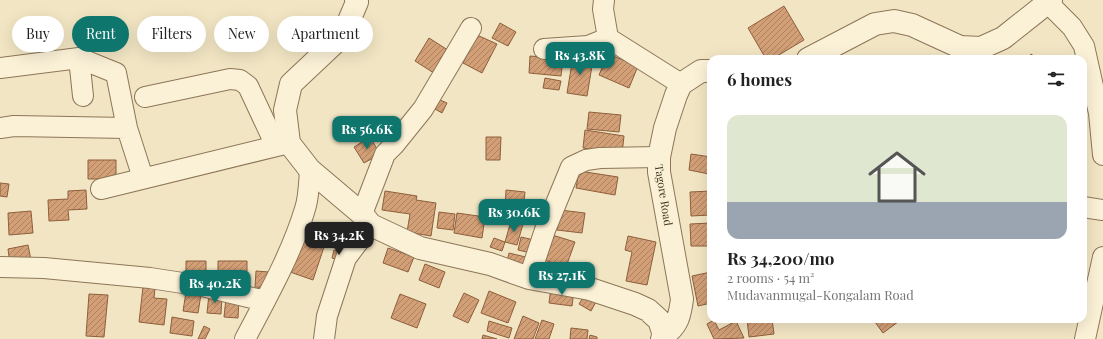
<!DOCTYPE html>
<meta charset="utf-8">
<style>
body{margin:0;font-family:"Playfair Display",serif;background:#f2f2f2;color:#222;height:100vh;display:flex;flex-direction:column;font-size:15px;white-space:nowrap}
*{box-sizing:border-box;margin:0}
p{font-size:13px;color:#767676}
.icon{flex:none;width:22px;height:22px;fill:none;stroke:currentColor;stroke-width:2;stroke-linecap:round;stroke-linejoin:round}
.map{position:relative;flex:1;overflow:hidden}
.sheet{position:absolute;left:707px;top:55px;width:380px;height:268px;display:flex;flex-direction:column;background:#fff;border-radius:12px;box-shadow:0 4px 16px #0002}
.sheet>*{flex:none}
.hud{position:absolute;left:12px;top:16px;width:380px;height:36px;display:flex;gap:8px}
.price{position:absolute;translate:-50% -34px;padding:0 9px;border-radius:8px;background:#0f766e;color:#fff;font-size:13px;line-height:26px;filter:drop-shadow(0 1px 2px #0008)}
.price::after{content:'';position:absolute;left:50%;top:24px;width:12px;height:9px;margin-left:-6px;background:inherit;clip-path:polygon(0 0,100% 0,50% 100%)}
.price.on{background:#222;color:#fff}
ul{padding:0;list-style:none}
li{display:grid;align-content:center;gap:8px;height:212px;padding:0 20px}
li span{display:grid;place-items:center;height:124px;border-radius:12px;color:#555}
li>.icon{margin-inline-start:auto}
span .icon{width:72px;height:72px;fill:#fffc;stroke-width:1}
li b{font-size:17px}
h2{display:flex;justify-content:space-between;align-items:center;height:48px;padding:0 20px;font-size:17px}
.pill{padding:0 14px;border-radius:18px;background:#fff;box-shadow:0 4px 16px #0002;font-size:14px;line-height:36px}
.pill.on{background:#0f766e;color:#fff}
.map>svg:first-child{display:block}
.building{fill:url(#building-hatch);stroke:#8e5f3c}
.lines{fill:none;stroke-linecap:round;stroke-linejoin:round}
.minor-casing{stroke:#8d7658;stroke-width:22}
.tertiary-casing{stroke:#8d7658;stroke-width:24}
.minor{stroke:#fbf1d7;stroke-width:20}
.tertiary{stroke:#fbf1d7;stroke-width:22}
.labels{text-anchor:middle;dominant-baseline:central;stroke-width:3;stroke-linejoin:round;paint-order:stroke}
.street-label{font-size:11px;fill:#3c2d1d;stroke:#f8efd3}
</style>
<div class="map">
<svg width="1103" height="339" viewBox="0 0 1103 339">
<defs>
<pattern id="building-hatch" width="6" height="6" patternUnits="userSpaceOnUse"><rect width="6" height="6" fill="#d29f76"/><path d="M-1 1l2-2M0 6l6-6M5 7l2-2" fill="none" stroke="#ac8260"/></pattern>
</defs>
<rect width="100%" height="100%" fill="#f1e5c3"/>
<path class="building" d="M784,6L804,40L772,59H766L748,28Z
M500,23L516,32L508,46L492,38Z
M477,35L497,44L482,73L463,63Z
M429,38L451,52L437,75L415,61Z
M608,54L638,66L629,88L599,75Z
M1031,54L1038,59H1028Z
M530,56L563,59L561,76L529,73Z
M573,57L593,60L587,96L567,93Z
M545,78L561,81L559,90L543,88Z
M440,100L447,103L442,113L435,109Z
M589,112L621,115L619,132L587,129Z
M585,130L624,136L622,154L583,148Z
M370,137L380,154L364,163L354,147Z
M486,137H501L500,160H486Z
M691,154L711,157L709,174L689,170Z
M88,160H116V179H88Z
M579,171L618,177L615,195L576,188Z
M0,183L9,184L7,197L0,196Z
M86,190L87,209L68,210L69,220L49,221L48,200L68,199V191Z
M506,190L525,192L523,211L505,209Z
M385,191L417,196L416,200L436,203L431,236L407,232L410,214L382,210Z
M711,191V215L691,216L690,192Z
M560,210L585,213L582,233L557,230Z
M31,211L33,233L9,235L8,213Z
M439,212L455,214L453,230L437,228Z
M457,213L485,217L482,238L454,233Z
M511,221L523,224L517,245L505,242Z
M711,223V246H691L690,224Z
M549,234L575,242L566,267L541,259Z
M302,236L325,244L313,280L290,272Z
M628,236L656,242L647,285L626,281L632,252L625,250Z
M521,237L534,240L531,253L518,250Z
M494,238L505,242L502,251L490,247Z
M28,245L31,260L10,264L8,249Z
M388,248L414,257L408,272L383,263Z
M334,250L347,255L344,262L332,258Z
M509,253L530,258L527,271L506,266Z
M186,261H206V274L186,275Z
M218,261H247V286H218Z
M425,264L445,272L439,288L419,280Z
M572,265L591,268L589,281L570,279Z
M256,271L269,272L268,288L255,287Z
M711,272V303L698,306L692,276Z
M187,286L202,288L198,313L183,311Z
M143,287L155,288L154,298L167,299L164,325L139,322Z
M551,287L574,290L572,306L549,303Z
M489,291L516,302L508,323L481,313Z
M464,293L479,300L468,323L453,316Z
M586,293L597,300L591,311L579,304Z
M89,294L108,295L104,337L86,336Z
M209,294L222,295L221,314L207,313Z
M400,294L426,304L417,328L391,318Z
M226,298L239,299L238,318L224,317Z
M523,316L539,323L533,339H514Z
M172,317L194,321L192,336L170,333Z
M747,319H772L774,334L749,337Z
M879,319H902L883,333L875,322Z
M542,320L554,324L549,339H535Z
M714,320L719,330L736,321L744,338L714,339L707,324Z
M489,321L512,328L509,338L487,331Z
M204,326L210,329L205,339H198Z
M571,328L588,330L587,339H570Z
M483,335L497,339H482Z
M590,335L597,337V339H589Z"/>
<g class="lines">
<defs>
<path id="minor" d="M604,0L603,9L608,38L681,84
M1048,3L1072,27L1084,46L1099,113L1103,155
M544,49L588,46L608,38
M79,58L116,73L127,128L143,178
M0,68L79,58L83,96
M145,97L230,79L240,80L248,86L276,146
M0,128L14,126L127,128
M101,189L289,143
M1083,207L1103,210
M362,214L385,154L394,145L423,109L471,28
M0,267L44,268L150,278L202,286L265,301
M529,278L545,230L571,167L586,160L600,158L659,157
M245,339C267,297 291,255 305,209C309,197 309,182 310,170
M324,339L327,316L346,258L371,225
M1085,339L1103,257"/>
<path id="tertiary" d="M356,0L357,2L343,35L291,84L285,110L289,143L310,170L362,214L371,225L420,248L490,264L529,278L590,289L635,304L648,310L659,320L664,335L662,339
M808,59L875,24L894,21L912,25L960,47L981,48L1003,38L1051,0
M664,335C678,325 680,315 682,299L659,172V157L665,128L676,95L681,84L701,71H711"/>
</defs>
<use href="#minor" class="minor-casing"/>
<use href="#tertiary" class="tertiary-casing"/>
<use href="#minor" class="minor"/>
<use href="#tertiary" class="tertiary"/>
</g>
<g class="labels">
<g class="street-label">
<text transform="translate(664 195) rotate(81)">Tagore Road</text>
</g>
</g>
</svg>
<b class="price" style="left:580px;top:76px">Rs 43.8K</b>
<b class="price" style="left:367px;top:150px">Rs 56.6K</b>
<b class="price" style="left:514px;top:233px">Rs 30.6K</b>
<b class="price on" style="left:339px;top:256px">Rs 34.2K</b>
<b class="price" style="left:562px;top:296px">Rs 27.1K</b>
<b class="price" style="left:215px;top:304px">Rs 40.2K</b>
<div class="hud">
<a class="pill">Buy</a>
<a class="pill on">Rent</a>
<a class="pill">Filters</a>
<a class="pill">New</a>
<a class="pill">Apartment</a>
</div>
<section class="sheet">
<h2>6 homes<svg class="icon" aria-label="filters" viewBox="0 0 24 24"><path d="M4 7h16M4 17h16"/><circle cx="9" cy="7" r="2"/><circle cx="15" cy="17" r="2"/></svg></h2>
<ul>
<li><span style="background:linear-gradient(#dfe7d0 70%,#9aa5b1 0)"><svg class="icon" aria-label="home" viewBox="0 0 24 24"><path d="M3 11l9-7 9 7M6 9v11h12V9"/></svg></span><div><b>Rs 34,200/mo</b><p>2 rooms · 54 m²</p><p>Mudavanmugal-Kongalam Road</p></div></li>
</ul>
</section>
</div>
